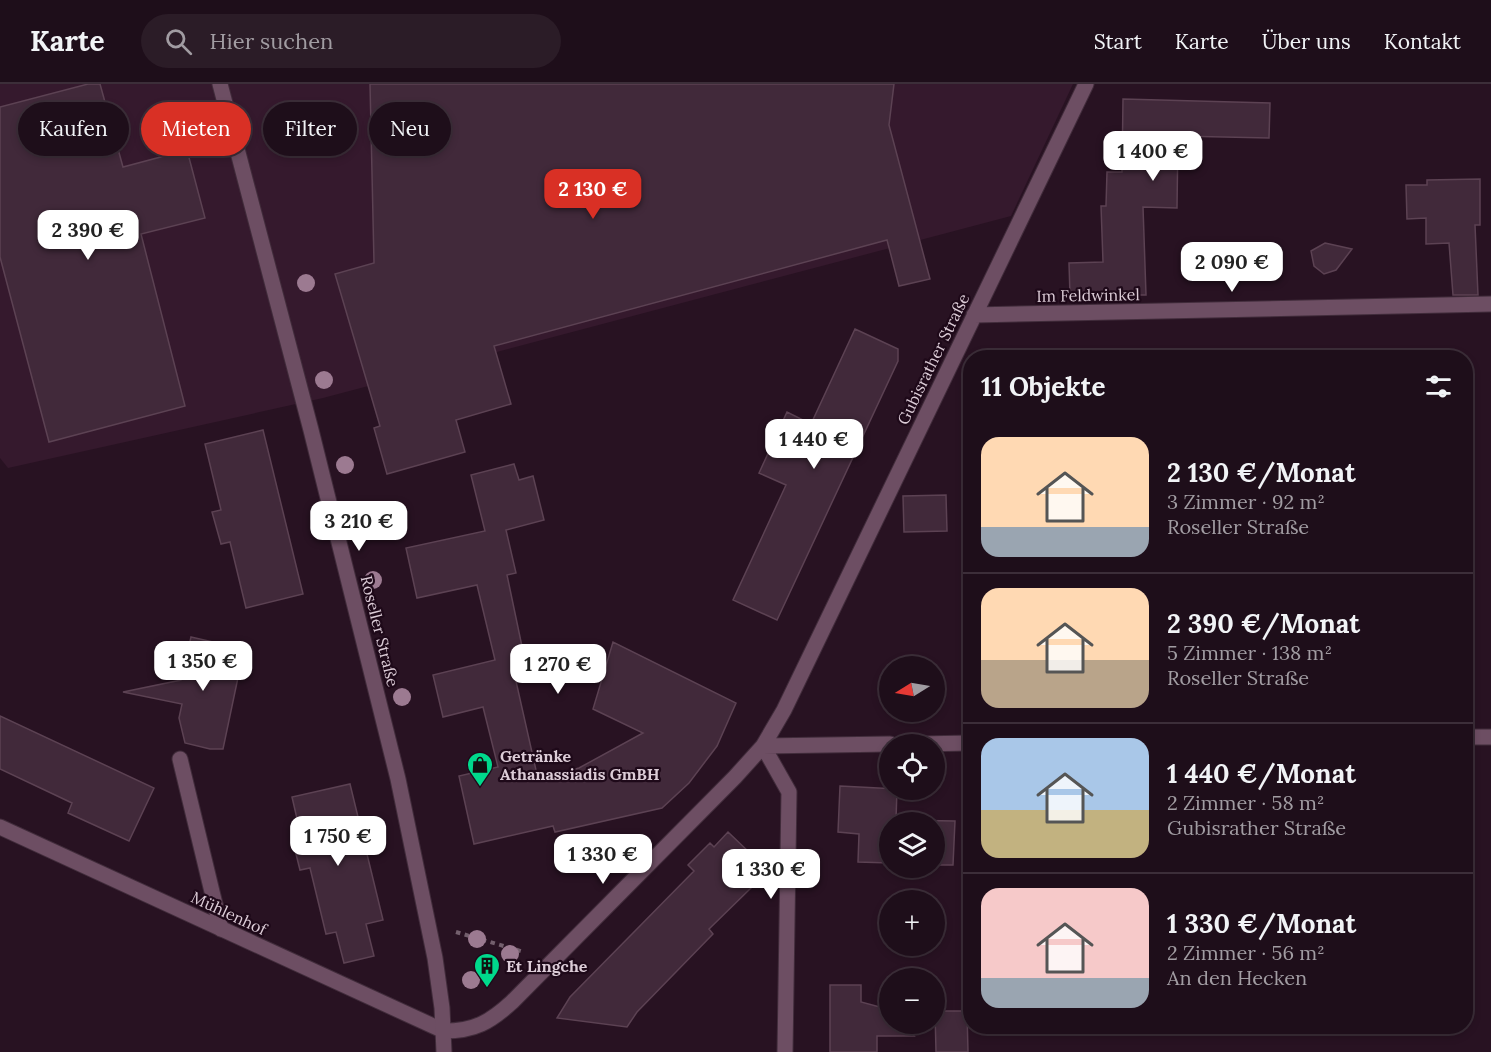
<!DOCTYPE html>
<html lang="de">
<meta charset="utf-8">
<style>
body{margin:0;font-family:Lora,serif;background:#2b1c27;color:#f1f3f6;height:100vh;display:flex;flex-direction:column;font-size:22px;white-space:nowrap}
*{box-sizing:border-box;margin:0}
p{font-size:20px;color:#a19ca2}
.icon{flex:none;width:33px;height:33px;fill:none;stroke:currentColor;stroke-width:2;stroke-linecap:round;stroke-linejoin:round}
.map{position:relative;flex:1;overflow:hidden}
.details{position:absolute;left:963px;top:266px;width:510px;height:684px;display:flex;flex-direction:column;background:#1e0e1a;border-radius:24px;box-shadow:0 3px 9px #0003,0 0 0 2px #3c2e39}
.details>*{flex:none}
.hud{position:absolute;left:18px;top:18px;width:570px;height:54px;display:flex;gap:12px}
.needle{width:39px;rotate:259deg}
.fabs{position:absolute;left:879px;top:572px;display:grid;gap:12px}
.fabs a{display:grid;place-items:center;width:66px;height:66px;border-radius:50%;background:#1e0e1a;box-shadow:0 3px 9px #0003,0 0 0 2px #3c2e39;font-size:30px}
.price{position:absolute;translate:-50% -51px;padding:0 14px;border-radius:12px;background:#fff;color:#222;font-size:20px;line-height:39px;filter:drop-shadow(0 2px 3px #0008)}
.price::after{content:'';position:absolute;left:50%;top:36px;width:18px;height:14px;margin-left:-9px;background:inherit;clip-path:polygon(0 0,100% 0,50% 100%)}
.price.on{background:#d93025;color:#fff}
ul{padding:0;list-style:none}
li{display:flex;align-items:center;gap:18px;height:150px;padding:0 18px}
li+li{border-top:2px solid #3c2e39}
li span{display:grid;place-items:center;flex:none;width:168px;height:120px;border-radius:18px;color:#555}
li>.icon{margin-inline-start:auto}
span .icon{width:72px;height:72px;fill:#fffc;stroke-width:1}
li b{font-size:26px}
h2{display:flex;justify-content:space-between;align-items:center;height:72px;padding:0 18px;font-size:26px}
.pill{padding:0 21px;border-radius:27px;background:#1e0e1a;box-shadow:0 3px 9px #0003,0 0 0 2px #3c2e39;font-size:21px;line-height:54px}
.pill.on{background:#d93025;color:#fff}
header{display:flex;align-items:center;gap:36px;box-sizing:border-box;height:84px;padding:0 30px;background:#1e0e1a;border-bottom:2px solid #3c2e39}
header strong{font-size:28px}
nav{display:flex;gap:33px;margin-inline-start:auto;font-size:21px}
.search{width:420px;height:54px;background:#2b1c27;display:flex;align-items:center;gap:15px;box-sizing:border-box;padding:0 21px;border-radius:33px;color:#a19ca2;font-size:22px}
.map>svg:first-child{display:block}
.built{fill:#35192d}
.building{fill:#41293a;stroke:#5c4253;stroke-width:1.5}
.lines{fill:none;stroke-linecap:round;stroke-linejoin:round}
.service-casing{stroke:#412c3b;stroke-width:17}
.minor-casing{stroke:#412c3b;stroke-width:17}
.tertiary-casing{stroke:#412c3b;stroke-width:17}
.path{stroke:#735f6d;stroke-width:4;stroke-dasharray:4.5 4.5;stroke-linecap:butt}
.service{stroke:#6d4e63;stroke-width:15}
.minor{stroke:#6d4e63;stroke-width:15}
.tertiary{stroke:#6d4e63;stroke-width:15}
.tree{fill:#9c7a91}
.labels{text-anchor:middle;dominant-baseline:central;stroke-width:4.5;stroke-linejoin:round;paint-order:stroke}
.street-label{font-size:16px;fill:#dcccd7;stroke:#1e0919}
.poi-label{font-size:16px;font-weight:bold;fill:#dcccd7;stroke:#1e0919;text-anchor:start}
</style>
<header>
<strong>Karte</strong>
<div class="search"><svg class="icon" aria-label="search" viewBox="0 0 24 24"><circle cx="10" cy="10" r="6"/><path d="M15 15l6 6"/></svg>Hier suchen</div>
<nav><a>Start</a><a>Karte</a><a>Über uns</a><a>Kontakt</a></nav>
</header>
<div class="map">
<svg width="1491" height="968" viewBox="0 0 1491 968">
<rect width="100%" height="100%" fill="#281222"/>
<path class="built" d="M0,0H1073L1011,132L323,314L8,384L0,374Z"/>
<path class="building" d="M88,0H100L123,83L187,66L205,134L141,150L185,322L49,358L0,173V23Z
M370,0H894L889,41L930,195L899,202L887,156L494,262L511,320L456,336L465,368L387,390L374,344L380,342L335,190L374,179Z
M1123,15L1270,19L1269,54L1178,52L1177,124L1143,123L1146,211H1070L1069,179L1103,178L1101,122H1106L1107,88H1122Z
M1480,95V141H1475L1478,211H1453L1449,159L1426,160V134L1407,135L1406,101H1427V96Z
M1325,159L1352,165L1336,186L1324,190L1314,182L1311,167Z
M855,245L898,265V277L777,536L733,516L786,401L759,389L787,328L811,340Z
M263,346L303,510L246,524L230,458L221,460L212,428L221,426L205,360Z
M514,380L519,396L533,392L544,436L506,446L516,489L507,491L524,572L511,575L538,695L579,684L643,649L593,625L613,558L736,619L717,662L689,699L662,724L555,748L553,742L474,760L459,692L498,683L483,623L443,633L433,591L495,576L477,501L417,514L406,464L485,447L471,391Z
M946,411L947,447L904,448L903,412Z
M191,553L244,565L223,665H210L185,659L179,634L182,620L123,608L181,596Z
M0,632L154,704L129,757L68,729L72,719L0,685Z
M350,700L383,836L366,840L374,872L344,879L336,848L326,850L310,784L300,786L292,754L301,752L292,713Z
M840,702L897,705L896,736L955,737L953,781H934V738H890V779L858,778L859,750L838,748Z
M728,748L751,770L737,785L754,801L709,845L713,850L637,928L627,943L557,934L570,913L694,787L688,781L710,759L714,763Z
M830,901H861V918L887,925L890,927V939H901L914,952H877V968H830Z
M935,927H967L968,968H936Z"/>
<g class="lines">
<defs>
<path id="service" d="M180,675L221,845"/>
<path id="minor" d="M974,231L1491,220
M1466,653H1491
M919,660L970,659
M763,662L789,708L785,968
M763,662L890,660
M0,743L444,947C475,947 490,938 512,918L735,693L763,662L784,626L1086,0"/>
<path id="tertiary" d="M220,0L311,346L398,695L435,874L442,924L444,968"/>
</defs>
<use href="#service" class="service-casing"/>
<use href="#minor" class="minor-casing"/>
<use href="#tertiary" class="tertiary-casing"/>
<path class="path" d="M456,848L524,868"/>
<use href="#service" class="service"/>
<use href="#minor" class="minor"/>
<use href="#tertiary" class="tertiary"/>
</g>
<g class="tree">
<circle cx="306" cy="199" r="9"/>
<circle cx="324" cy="296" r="9"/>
<circle cx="345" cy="381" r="9"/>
<circle cx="373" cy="496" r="9"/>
<circle cx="402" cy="613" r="9"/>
<circle cx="477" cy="855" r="9"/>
<circle cx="510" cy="870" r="9"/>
<circle cx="471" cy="896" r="9"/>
</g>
<defs>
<symbol id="shop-pin" viewBox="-11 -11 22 30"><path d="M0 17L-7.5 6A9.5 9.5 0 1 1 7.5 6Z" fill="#00d98c" stroke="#1e0919"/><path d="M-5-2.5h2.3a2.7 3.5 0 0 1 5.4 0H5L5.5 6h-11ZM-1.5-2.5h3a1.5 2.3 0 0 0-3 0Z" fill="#111"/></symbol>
<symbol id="building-pin" viewBox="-11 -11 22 30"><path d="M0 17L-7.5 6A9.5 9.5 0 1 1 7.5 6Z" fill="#00d98c" stroke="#1e0919"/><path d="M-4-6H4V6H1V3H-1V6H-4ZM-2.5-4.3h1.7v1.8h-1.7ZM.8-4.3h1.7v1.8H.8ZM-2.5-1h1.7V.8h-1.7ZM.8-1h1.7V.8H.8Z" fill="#111"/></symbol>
</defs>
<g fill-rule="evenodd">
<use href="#shop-pin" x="465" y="666" width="30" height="40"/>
<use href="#building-pin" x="472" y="867" width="30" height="40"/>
</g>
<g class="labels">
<g class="street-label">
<text transform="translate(1088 211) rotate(-1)">Im Feldwinkel</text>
<text transform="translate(933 275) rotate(-64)">Gubisrather Straße</text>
<text transform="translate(380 547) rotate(76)">Roseller Straße</text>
<text transform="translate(229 829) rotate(25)">Mühlenhof</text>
</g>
<g class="poi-label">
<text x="500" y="672">Getränke<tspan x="500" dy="18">Athanassiadis GmBH</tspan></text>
<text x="506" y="882">Et Lingche</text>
</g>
</g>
</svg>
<div class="fabs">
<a><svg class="needle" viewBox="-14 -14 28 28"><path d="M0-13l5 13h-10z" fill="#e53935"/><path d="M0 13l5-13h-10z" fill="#a19ca2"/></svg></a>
<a><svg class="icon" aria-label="locate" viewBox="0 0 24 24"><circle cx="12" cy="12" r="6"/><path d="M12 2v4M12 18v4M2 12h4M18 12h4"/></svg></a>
<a><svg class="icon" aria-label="layers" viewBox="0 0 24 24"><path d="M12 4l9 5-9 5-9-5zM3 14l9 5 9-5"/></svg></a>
<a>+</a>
<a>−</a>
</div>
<b class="price" style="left:1153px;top:98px">1 400 €</b>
<b class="price on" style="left:593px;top:136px">2 130 €</b>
<b class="price" style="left:88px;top:177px">2 390 €</b>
<b class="price" style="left:1232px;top:209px">2 090 €</b>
<b class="price" style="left:814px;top:386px">1 440 €</b>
<b class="price" style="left:359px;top:468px">3 210 €</b>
<b class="price" style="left:203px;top:608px">1 350 €</b>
<b class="price" style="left:558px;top:611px">1 270 €</b>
<b class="price" style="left:338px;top:783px">1 750 €</b>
<b class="price" style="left:603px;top:801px">1 330 €</b>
<b class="price" style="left:771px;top:816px">1 330 €</b>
<div class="hud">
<a class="pill">Kaufen</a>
<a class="pill on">Mieten</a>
<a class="pill">Filter</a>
<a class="pill">Neu</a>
</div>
<section class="details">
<h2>11 Objekte<svg class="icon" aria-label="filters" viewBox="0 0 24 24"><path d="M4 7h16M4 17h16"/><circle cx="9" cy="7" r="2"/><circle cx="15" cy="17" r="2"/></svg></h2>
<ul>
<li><span style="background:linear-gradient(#ffd9b3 75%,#9aa5b1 0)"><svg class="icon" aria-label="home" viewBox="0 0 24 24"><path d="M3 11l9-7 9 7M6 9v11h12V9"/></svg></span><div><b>2 130 €/Monat</b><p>3 Zimmer · 92 m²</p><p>Roseller Straße</p></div></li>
<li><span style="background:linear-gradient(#ffd9b3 60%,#b9a48a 0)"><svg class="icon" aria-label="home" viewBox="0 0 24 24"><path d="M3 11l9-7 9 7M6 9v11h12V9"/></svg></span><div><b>2 390 €/Monat</b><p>5 Zimmer · 138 m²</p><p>Roseller Straße</p></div></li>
<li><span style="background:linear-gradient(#a9c7e8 60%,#c2b280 0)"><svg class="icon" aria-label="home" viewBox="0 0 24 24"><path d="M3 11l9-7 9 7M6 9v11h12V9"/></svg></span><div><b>1 440 €/Monat</b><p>2 Zimmer · 58 m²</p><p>Gubisrather Straße</p></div></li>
<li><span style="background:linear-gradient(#f6c9c9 75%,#9aa5b1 0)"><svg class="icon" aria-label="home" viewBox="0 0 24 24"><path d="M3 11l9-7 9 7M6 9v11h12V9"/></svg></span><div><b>1 330 €/Monat</b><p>2 Zimmer · 56 m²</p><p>An den Hecken</p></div></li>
</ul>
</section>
</div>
